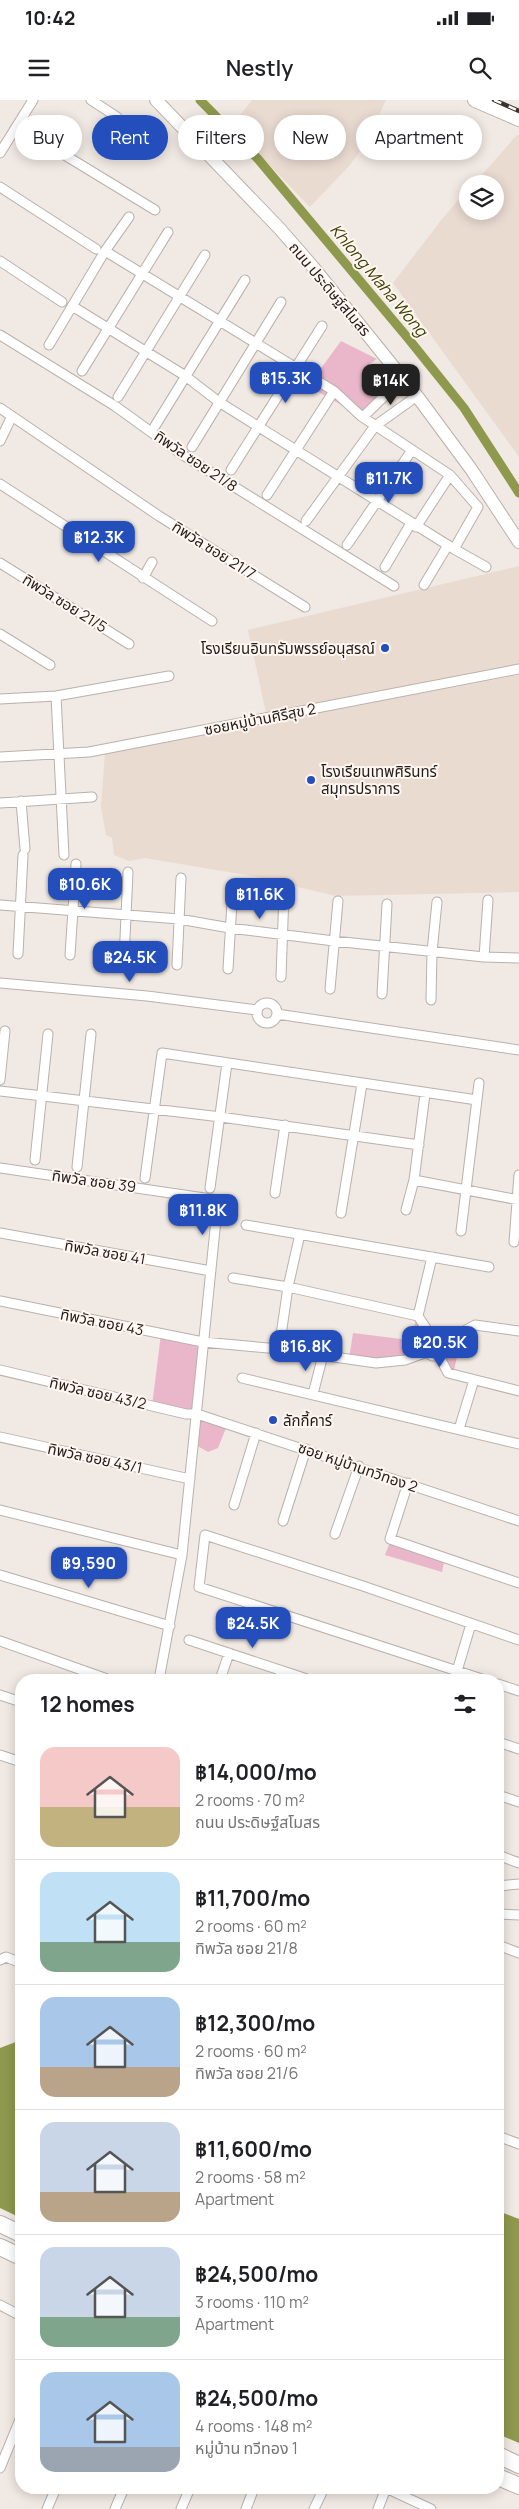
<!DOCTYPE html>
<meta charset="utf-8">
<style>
body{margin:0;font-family:Manrope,"Noto Sans Thai",sans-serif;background:#f6f6f6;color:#202124;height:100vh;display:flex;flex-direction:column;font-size:19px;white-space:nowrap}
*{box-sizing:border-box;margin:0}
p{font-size:16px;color:#757577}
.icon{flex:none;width:28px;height:28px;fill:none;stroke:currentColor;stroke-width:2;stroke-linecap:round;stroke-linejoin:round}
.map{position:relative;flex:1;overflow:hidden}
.details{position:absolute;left:15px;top:1574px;width:489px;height:820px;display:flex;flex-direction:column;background:#fff;border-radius:20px;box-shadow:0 2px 12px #0003}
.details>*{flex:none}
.banner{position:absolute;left:15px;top:15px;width:490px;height:45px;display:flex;gap:10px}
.fabs{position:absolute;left:459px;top:75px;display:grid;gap:10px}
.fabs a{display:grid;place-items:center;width:45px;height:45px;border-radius:50%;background:#fff;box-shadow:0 2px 12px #0003;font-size:25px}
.price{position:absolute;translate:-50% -42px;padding:0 11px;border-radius:10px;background:#234ebc;color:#fff;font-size:16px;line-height:32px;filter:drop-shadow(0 1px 2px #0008)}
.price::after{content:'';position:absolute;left:50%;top:30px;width:15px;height:11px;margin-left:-8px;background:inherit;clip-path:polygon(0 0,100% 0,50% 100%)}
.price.selected{background:#222;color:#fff}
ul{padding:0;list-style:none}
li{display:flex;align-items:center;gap:15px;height:125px;padding:0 25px}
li+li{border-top:1px solid #e0e0e0}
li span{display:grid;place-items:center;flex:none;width:140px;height:100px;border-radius:15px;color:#555}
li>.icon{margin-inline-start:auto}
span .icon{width:60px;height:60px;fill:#fffc;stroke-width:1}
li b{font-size:21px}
h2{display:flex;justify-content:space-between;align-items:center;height:60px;padding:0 25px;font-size:21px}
.chip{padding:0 18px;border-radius:22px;background:#fff;box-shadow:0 2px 12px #0003;font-size:18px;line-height:45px}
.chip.selected{background:#234ebc;color:#fff}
.status{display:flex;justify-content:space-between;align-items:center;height:35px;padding:0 25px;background:#fff;direction:ltr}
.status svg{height:14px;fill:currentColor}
header{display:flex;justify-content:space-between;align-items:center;height:65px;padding:0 25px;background:#fff;font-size:22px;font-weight:600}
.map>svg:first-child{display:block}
.built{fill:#eadbd1}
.green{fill:#eab7ca}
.water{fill:#8e994d}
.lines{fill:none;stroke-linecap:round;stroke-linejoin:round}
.canal{stroke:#8e994d;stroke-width:9}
.street-casing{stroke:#b9b1ac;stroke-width:11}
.secondary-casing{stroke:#b9b1ac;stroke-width:14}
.primary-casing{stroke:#b9b1ac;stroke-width:16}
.highway-casing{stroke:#b9b1ac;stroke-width:18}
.street{stroke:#fff;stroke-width:9}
.secondary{stroke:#fff;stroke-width:12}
.primary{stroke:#fff;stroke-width:14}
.highway{stroke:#fff;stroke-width:16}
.rail-casing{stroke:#373331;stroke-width:4.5}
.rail{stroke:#fff6f1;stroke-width:2.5;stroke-dasharray:8;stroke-linecap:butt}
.poi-dot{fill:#234ebc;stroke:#fff6f1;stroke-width:2}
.labels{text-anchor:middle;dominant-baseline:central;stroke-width:4;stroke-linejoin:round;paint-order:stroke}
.street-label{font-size:15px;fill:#1f1c1a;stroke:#fff6f1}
.poi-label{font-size:15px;fill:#1f1c1a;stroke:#fff6f1;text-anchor:start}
.water-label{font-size:16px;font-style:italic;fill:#383e00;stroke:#fff6f1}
</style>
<div class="status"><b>10:42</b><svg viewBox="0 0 49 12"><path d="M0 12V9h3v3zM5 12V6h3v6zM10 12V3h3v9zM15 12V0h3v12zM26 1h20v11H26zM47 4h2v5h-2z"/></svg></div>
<header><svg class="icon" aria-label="menu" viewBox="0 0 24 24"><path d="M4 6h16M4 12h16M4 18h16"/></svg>Nestly<svg class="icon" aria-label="search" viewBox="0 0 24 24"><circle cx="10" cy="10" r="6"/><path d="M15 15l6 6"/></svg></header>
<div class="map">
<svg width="519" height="2409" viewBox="0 0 519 2409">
<rect width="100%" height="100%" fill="#f1e9e3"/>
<path class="built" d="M252,0H386L365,44L350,65L310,107L257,52L234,23Z
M517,35H519V357L393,183L442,119L467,90L468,111H495V84H474Z
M519,466V565L266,613L248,530Z
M519,575V792L336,796L252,776L145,758L129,761L114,755L112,738L106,735L101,707L105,652Z"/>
<path class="green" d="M341,241L377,259L365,267L384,264C387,290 379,299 361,316L308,286Z
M418,1216L433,1239L427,1252L405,1260L349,1259L353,1233L409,1240Z
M475,1225L468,1253L458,1252L453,1275L439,1256L443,1243Z
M161,1234L203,1242L197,1313L228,1323L218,1348L208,1352L194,1344L197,1314L152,1306Z
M390,1442L444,1462L442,1472L385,1455Z"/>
<path class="water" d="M21,1940V2118L0,2108V1948Z
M498,2111L519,2119V2343L498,2334Z"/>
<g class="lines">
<path class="canal" d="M200,0L258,59L407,237L464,308L519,393"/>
<defs>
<path id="street" d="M91,0L117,17
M17,26L155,110
M0,53L33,0
M0,87L96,149
M0,161L62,202
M72,206L184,275L219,302L454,449L478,407L450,375L361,316L334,291L105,151
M0,235L115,306L183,355L394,486
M49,245L105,151L129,117
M82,271L168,132
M118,297L205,155
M0,308L159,416L305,507
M363,317L403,278
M155,326L245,180
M0,341L12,316
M192,347L281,202
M231,370L322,226
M0,384L212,521
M267,395L334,291
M306,421L375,326L417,296
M416,427L450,375
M347,445L412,350
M454,449L486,467
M0,463L129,544
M385,467L411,423
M143,478L152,462
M424,485L448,445
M0,534L50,565
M56,596L64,755
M0,599L56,596L169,576
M0,657L89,652L519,569
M21,701L25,749
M0,703L92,697
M0,805L179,819L230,828L334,841L484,857L519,858
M18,854L23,755
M70,855L76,764
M484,857L488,800
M124,860L128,772
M177,865L181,778
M228,869L233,786
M281,877L284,793
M0,883L147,896L257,910
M330,889L338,801
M382,894L387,804
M431,900L432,852L437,802
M257 913a10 10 0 1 1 20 0a10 10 0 1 1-20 0Z
M277,914L519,950
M0,980L5,931
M0,991L221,1017L419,1045
M35,1060L48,934
M77,1067L91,934
M0,1068L218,1100L182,1455L159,1580
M145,1078L162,953L477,1000
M414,1080L519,1100
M210,1088L227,963
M275,1093L285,1025
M406,1110L414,1080L425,994
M341,1113L362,984
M246,1125L489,1167
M461,1131L479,983
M0,1133L211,1171
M514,1142L519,1075
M432,1157L418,1216L433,1239L443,1243V1250L439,1256H432L427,1252L426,1245L433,1239
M233,1178L288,1187L418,1216
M0,1201L203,1242L279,1249L376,1263L405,1260L427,1252
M443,1243L475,1225L519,1231
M279,1249L288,1187L300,1134
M439,1256L448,1273L519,1291
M0,1270L186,1314H197L519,1421
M242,1278L519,1344
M313,1294L323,1255
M459,1329L474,1280
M0,1337L190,1379
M408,1383L390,1439L519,1483
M234,1405L256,1333
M0,1410L182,1455
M283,1421L306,1349
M335,1434L359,1366
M0,1475L170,1526
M189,1540L310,1580
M0,1541L110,1580
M457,1571L471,1524
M220,1580L229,1553
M485,1580L199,1487L205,1435L363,1486L519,1540
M498,1584L519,1591
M0,1595L21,1602
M498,1642L519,1649
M0,1655L21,1662
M498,1695L519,1702
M498,1755L519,1763
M498,1786L519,1784
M498,1814L519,1815
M498,1845L519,1853
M0,1860L6,1857L21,1863
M498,2036L519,2044
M0,2205L21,2216
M0,2368L21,2317
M386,2388L431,2409
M47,2409L56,2388
M115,2409L124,2388
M181,2409L190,2388
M246,2409L254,2388
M314,2409L324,2388
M378,2409L386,2388"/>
<path id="secondary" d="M156,0L279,128L313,167L417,296L471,369L519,442"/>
<path id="primary" d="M475,0L519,19"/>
<path id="highway" d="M0,2124L21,2134
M0,2147L21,2157
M498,2355L519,2365
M498,2377L519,2386"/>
</defs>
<use href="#street" class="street-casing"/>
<use href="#secondary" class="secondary-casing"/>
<use href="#primary" class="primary-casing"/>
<use href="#highway" class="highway-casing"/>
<use href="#street" class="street"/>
<use href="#secondary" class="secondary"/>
<use href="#primary" class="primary"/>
<use href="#highway" class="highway"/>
<defs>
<path id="rail" d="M494,0L519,11"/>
</defs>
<use href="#rail" class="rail-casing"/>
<use href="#rail" class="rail"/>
</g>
<g class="poi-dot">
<circle cx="385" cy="548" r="5"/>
<circle cx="311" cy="680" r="5"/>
<circle cx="273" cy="1320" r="5"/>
</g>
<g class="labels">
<g class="street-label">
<text transform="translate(330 189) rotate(50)">ถนน ประดิษฐ์สโมสร</text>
<text transform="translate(196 361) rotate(34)">ทิพวัล ซอย 21/8</text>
<text transform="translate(214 450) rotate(32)">ทิพวัล ซอย 21/7</text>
<text transform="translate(65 503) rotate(32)">ทิพวัล ซอย 21/5</text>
<text transform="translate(260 619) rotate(-11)">ซอยหมู่บ้านศิรีสุข 2</text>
<text transform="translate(94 1081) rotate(8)">ทิพวัล ซอย 39</text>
<text transform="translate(105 1152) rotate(10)">ทิพวัล ซอย 41</text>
<text transform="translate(102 1222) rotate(11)">ทิพวัล ซอย 43</text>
<text transform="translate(98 1293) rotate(13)">ทิพวัล ซอย 43/2</text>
<text transform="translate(95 1358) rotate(12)">ทิพวัล ซอย 43/1</text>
<text transform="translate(358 1367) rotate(19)">ซอย หมู่บ้านทวีทอง 2</text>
</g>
<g class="poi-label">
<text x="375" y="548" text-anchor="end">โรงเรียนอินทรัมพรรย์อนุสรณ์</text>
<text x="321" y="671">โรงเรียนเทพศิรินทร์<tspan x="321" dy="17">สมุทรปราการ</tspan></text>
<text x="283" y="1320">ลักกี้คาร์</text>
</g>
<g class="water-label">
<text transform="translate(379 180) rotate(50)">Khlong Maha Wong</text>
</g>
</g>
</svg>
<div class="fabs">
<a><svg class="icon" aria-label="layers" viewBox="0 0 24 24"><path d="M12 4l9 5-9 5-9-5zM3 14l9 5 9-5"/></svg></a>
</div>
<b class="price" style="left:286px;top:304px">฿15.3K</b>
<b class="price selected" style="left:391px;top:306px">฿14K</b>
<b class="price" style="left:389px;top:404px">฿11.7K</b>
<b class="price" style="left:99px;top:463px">฿12.3K</b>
<b class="price" style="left:85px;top:810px">฿10.6K</b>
<b class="price" style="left:260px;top:820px">฿11.6K</b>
<b class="price" style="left:130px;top:883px">฿24.5K</b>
<b class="price" style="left:203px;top:1136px">฿11.8K</b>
<b class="price" style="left:440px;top:1268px">฿20.5K</b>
<b class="price" style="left:306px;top:1272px">฿16.8K</b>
<b class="price" style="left:89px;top:1489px">฿9,590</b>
<b class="price" style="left:253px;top:1549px">฿24.5K</b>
<div class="banner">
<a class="chip">Buy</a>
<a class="chip selected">Rent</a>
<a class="chip">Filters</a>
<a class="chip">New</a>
<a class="chip">Apartment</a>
</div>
<section class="details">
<h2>12 homes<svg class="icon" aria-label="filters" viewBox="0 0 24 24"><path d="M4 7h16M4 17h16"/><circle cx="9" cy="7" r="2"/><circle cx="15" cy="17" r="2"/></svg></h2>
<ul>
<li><span style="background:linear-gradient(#f6c9c9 60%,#c2b280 0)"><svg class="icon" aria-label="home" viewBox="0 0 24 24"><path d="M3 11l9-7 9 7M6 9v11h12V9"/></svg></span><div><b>฿14,000/mo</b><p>2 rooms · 70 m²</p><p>ถนน ประดิษฐ์สโมสร</p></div></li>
<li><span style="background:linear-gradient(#bfe0f5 70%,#7fa58c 0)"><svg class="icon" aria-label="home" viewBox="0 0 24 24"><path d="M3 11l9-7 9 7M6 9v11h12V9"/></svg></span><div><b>฿11,700/mo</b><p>2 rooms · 60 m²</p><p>ทิพวัล ซอย 21/8</p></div></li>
<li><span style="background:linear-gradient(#a9c7e8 70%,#b9a48a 0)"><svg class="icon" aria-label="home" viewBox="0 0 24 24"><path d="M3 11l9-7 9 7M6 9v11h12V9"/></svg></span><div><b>฿12,300/mo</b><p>2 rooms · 60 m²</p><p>ทิพวัล ซอย 21/6</p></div></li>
<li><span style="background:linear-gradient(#c9d6e8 70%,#b9a48a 0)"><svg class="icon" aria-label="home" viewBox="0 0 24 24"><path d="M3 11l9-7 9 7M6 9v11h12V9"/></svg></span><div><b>฿11,600/mo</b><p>2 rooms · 58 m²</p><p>Apartment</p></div></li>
<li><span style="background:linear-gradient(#c9d6e8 70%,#7fa58c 0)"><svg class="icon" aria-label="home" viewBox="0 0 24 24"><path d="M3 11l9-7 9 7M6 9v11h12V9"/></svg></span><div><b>฿24,500/mo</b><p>3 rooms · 110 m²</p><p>Apartment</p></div></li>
<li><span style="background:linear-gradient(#a9c7e8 75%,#9aa5b1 0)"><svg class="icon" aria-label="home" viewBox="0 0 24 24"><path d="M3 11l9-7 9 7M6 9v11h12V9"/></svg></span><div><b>฿24,500/mo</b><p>4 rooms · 148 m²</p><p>หมู่บ้าน ทวีทอง 1</p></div></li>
</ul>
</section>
</div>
